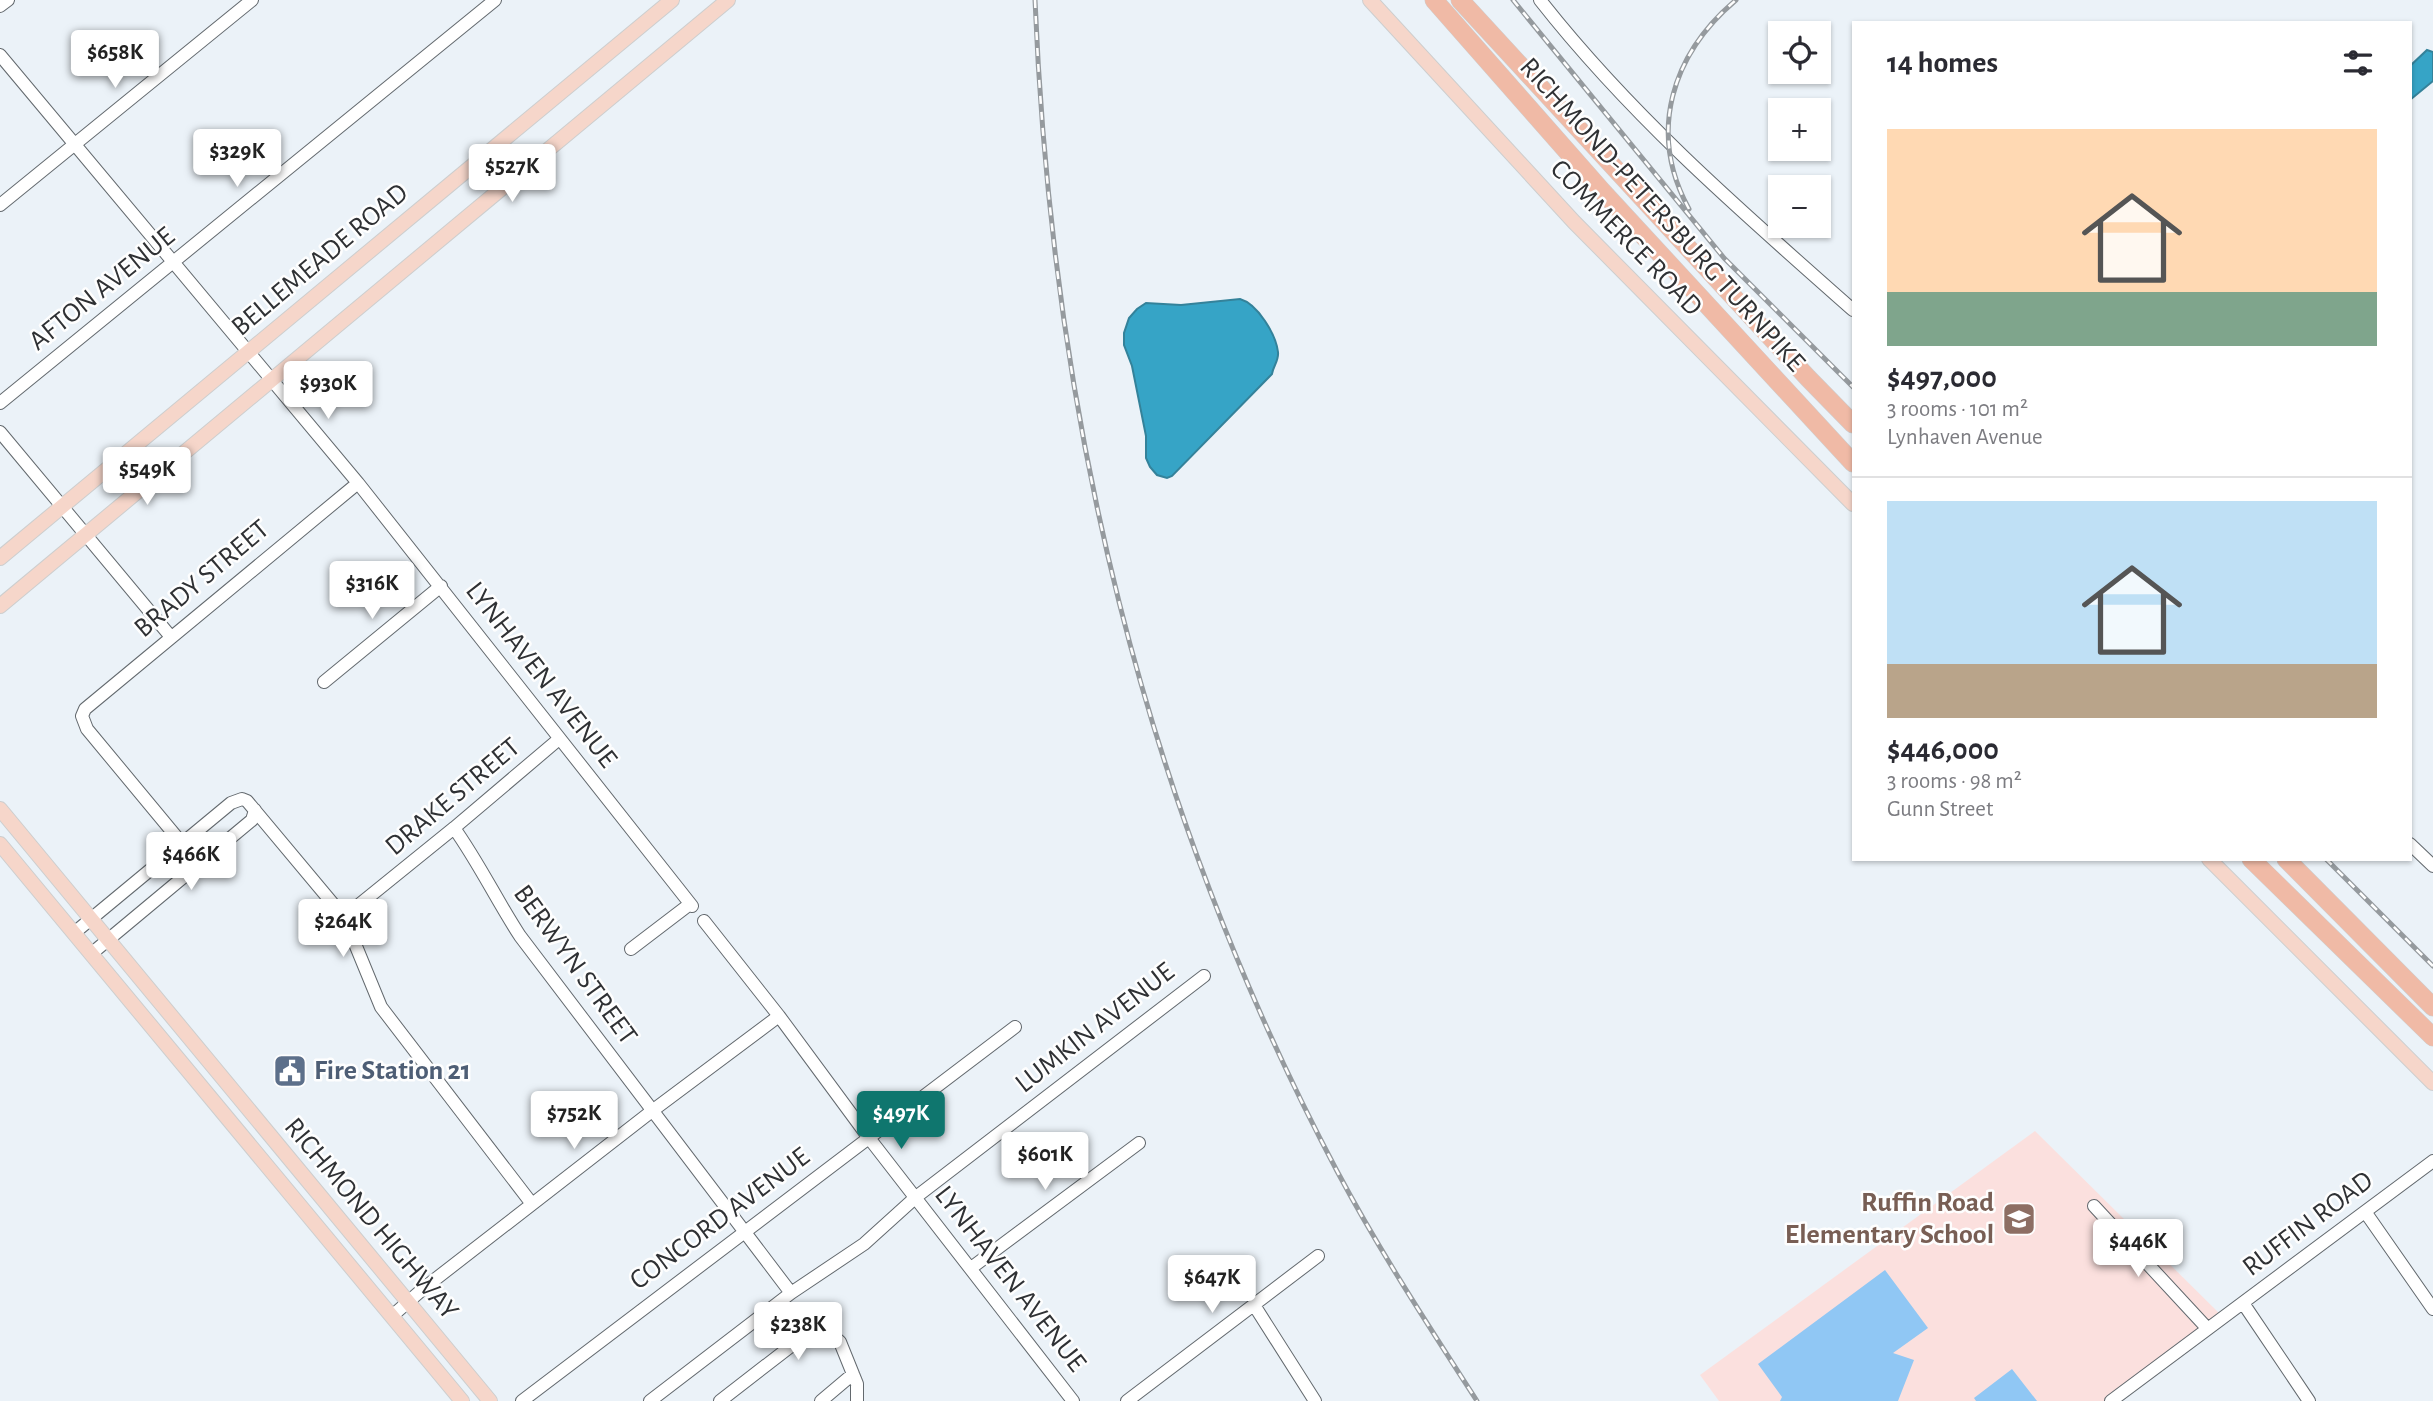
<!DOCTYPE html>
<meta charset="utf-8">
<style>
body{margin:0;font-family:"Alegreya Sans",sans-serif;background:#f7f7f7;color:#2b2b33;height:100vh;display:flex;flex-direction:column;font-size:26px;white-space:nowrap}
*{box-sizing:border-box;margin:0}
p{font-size:23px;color:#7c7c81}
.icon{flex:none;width:38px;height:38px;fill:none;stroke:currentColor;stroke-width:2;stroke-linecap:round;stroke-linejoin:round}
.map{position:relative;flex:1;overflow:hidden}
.sheet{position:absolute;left:1852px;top:21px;width:560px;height:840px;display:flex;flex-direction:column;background:#fff;border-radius:0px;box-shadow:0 2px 5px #0004}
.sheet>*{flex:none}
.controls{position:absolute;left:1768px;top:21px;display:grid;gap:14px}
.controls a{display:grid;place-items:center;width:63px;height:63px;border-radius:0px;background:#fff;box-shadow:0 2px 5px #0004;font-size:35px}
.price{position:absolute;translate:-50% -60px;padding:0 16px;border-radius:7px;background:#fff;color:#222;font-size:23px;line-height:46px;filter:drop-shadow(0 2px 4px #0008)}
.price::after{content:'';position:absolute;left:50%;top:42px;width:21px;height:16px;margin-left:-10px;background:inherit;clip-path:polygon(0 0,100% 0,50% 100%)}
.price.on{background:#0f766e;color:#fff}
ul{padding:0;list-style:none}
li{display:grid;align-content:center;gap:14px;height:371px;padding:0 35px}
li+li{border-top:2px solid #e1e1e2}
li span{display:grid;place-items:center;height:217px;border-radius:0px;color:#555}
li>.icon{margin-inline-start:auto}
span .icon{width:126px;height:126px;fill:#fffc;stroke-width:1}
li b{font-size:30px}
h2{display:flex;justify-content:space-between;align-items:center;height:84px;padding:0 35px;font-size:30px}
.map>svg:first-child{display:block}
.education{fill:#fbe0de}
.green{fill:#90c7f4}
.water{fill:#36a4c6;stroke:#34829a;stroke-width:2}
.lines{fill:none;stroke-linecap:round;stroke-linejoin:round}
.minor-casing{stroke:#63696e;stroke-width:14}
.major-casing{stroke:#cdcece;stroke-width:16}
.highway-casing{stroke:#cdcece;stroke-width:19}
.minor{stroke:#fff;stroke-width:12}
.major{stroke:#f6d6ca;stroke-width:14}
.highway{stroke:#f0baa6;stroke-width:18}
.rail-casing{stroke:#959a9e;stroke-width:5}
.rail{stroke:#fefefe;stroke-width:2.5;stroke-dasharray:8;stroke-linecap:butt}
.labels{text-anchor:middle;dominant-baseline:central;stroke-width:5;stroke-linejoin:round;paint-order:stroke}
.street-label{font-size:28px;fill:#2f3134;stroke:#fefefe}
.service-label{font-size:28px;font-weight:bold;fill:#4e5e75;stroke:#fefefe;text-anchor:start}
.education-label{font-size:28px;font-weight:bold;fill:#785e54;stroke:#fefefe;text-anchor:end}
</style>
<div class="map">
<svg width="2433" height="1401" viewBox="0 0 2433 1401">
<rect width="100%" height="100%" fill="#ebf2f8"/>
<path class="education" d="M2035,1131L2221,1315L2106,1401H1719L1700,1375Z"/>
<path class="green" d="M1885,1270L1928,1328L1893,1353L1914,1360L1898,1401H1780L1782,1397L1758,1364Z
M2012,1369L2037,1401H1976L1974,1398Z"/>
<path class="water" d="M2427,50L2433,52V81L2410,100V66Z
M1240,299C1258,304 1276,335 1278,352C1279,361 1273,366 1272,374L1172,476L1167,478L1157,475L1150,467L1146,458V436L1132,366L1124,345V333L1129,318L1137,309L1146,303L1181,305Z"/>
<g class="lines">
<defs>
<path id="minor" d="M1540,0C1631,116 1743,213 1853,310
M0,6L8,0
M0,55L358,483L692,906
M0,205L252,0
M0,403L495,0
M0,432L171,637
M324,682L441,586
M454,828C479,863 497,901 520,936L791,1293
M2410,844L2433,866
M199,864L87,729L82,716L85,709L358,483
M344,917L454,828L559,739
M704,921L779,1016L869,1138L1073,1401
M74,933L231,803L242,799L247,801L344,917L381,1007L532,1204
M631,949L690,904
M91,954L252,820L255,810
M2094,1206L2207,1328
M2366,1213L2433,1309
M971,1268L1139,1143
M2243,1303L2309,1401
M1254,1305L1315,1401
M392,1316L424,1288L652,1111L779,1016
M522,1401L1015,1027
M650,1401L791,1293L864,1244L916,1197L1204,976
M720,1401L804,1336L818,1331L829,1332L840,1342L857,1384V1401
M821,1401L853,1374
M1127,1401L1318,1256
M2111,1401L2433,1161"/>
<path id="major" d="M1370,0L1574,222L1853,504
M0,558L672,0
M0,606L728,0
M0,809L490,1401
M0,844L462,1401
M2209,859L2433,1083"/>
<path id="highway" d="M1434,0L1602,191L1853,463
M1460,0L1808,378L1853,424
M2251,859L2433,1037
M2286,859L2433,1007"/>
</defs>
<use href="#minor" class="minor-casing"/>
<use href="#major" class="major-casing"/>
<use href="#highway" class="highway-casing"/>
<use href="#minor" class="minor"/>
<use href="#major" class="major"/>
<use href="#highway" class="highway"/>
<defs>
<path id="rail" d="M1035,0C1052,415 1142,802 1337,1171C1379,1250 1428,1325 1477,1401
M1513,0L1724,258L1853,387
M1689,209C1647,132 1672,54 1736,0
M2326,859L2433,966"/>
</defs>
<use href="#rail" class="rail-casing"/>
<use href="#rail" class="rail"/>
</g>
<defs>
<symbol id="civic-square" viewBox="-11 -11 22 22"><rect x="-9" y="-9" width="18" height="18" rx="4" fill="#5c6f8a" stroke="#fefefe"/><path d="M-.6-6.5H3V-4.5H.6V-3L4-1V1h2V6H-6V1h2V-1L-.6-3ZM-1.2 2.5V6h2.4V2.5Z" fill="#fff"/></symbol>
<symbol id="school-square" viewBox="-11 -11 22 22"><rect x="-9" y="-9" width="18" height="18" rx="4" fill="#8d6e63" stroke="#fefefe"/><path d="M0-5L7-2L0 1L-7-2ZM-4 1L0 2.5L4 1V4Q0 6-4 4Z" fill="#fff"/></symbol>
</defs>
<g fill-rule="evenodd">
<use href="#civic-square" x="271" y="1052" width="38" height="38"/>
<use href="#school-square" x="2000" y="1200" width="38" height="38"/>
</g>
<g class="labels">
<g class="street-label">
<text transform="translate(1662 215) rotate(48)">RICHMOND-PETERSBURG TURNPIKE</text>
<text transform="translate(1626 238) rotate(46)">COMMERCE ROAD</text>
<text transform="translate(320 260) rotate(-40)">BELLEMEADE ROAD</text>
<text transform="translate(102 289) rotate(-39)">AFTON AVENUE</text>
<text transform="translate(202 579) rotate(-40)">BRADY STREET</text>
<text transform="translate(541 675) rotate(52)">LYNHAVEN AVENUE</text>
<text transform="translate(453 797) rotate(-40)">DRAKE STREET</text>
<text transform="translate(575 965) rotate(54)">BERWYN STREET</text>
<text transform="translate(1095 1028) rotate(-38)">LUMKIN AVENUE</text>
<text transform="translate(371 1219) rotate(50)">RICHMOND HIGHWAY</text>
<text transform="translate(720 1219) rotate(-37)">CONCORD AVENUE</text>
<text transform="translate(2308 1224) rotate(-37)">RUFFIN ROAD</text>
<text transform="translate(1010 1279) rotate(52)">LYNHAVEN AVENUE</text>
</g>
<g class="service-label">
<text x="314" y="1071">Fire Station 21</text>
</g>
<g class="education-label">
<text x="1994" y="1203">Ruffin Road<tspan x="1994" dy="32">Elementary School</tspan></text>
</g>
</g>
</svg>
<div class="controls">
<a><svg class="icon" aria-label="locate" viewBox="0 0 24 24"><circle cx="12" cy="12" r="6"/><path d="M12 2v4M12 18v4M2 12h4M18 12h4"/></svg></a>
<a>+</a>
<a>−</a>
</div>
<b class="price" style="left:115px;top:90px">$658K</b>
<b class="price" style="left:237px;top:189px">$329K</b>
<b class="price" style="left:512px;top:204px">$527K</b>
<b class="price" style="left:328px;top:421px">$930K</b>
<b class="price" style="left:147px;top:507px">$549K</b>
<b class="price" style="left:372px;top:621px">$316K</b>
<b class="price" style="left:191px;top:892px">$466K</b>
<b class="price" style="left:343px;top:959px">$264K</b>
<b class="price" style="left:574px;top:1151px">$752K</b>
<b class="price on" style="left:901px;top:1151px">$497K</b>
<b class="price" style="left:1045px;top:1192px">$601K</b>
<b class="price" style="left:2138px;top:1279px">$446K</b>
<b class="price" style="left:1212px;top:1315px">$647K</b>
<b class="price" style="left:798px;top:1362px">$238K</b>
<section class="sheet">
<h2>14 homes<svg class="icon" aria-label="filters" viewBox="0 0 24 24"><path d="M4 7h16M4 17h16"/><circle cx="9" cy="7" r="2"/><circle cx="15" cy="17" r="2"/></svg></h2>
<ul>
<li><span style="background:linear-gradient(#ffd9b3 75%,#7fa58c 0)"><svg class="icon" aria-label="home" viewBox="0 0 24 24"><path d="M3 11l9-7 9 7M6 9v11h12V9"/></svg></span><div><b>$497,000</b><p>3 rooms · 101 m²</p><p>Lynhaven Avenue</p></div></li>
<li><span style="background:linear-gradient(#bfe0f5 75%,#b9a48a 0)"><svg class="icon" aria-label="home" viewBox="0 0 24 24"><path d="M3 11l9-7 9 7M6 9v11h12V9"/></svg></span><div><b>$446,000</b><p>3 rooms · 98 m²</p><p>Gunn Street</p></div></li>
</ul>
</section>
</div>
